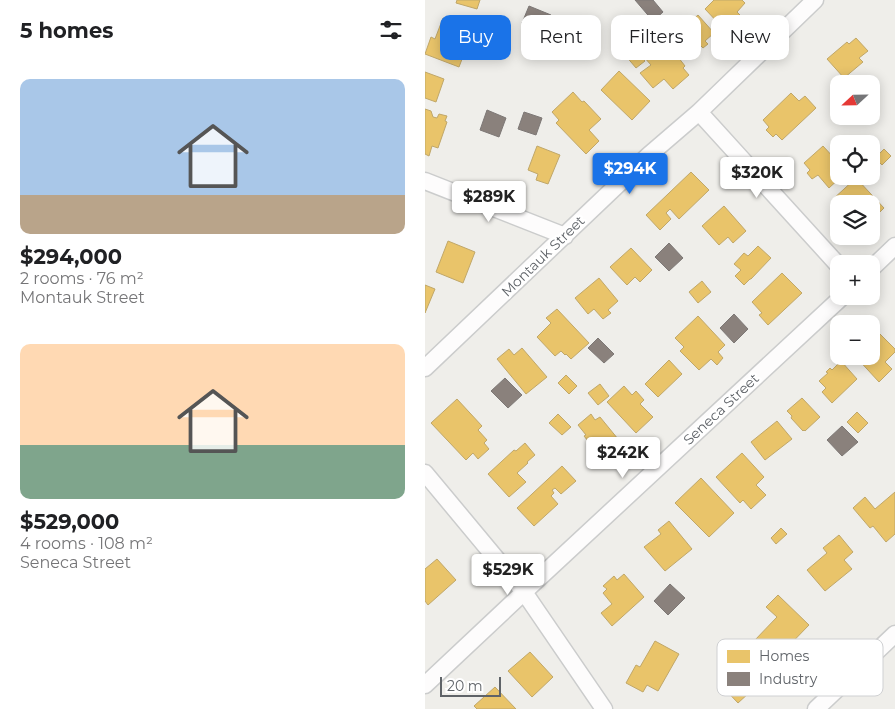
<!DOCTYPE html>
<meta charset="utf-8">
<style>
body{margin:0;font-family:Montserrat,sans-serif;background:#f6f6f6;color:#202124;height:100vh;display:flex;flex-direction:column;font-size:19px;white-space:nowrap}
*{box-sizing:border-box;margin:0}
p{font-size:16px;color:#757577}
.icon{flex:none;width:28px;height:28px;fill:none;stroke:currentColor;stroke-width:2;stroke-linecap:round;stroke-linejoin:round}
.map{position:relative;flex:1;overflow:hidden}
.panel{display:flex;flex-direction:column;background:#fff;width:425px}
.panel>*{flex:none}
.guide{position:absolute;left:15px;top:15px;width:380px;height:45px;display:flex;gap:10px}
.needle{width:32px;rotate:248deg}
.tools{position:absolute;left:405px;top:75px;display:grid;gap:10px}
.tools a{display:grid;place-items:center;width:50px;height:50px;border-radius:10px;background:#fff;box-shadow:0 2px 12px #0003;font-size:25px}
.scale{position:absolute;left:15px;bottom:12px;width:61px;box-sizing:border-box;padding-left:5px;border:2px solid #5f6368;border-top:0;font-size:14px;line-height:18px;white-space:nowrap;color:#5f6368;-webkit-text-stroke:4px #fff;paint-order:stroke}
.price{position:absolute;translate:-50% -42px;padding:0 11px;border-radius:5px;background:#fff;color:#222;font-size:16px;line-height:32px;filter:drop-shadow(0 1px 2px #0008)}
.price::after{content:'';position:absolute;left:50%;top:30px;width:15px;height:11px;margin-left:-8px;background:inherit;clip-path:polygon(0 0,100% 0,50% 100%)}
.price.current{background:#1a73e8;color:#fff}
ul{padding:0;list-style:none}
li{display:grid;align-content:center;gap:10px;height:265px;padding:0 20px}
li span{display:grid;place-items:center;height:155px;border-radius:10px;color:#555}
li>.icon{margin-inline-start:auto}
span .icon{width:90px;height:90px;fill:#fffc;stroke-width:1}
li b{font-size:21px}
h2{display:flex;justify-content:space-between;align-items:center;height:60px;padding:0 20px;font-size:21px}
.pill{padding:0 18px;border-radius:10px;background:#fff;box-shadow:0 2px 12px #0003;font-size:18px;line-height:45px}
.pill.current{background:#1a73e8;color:#fff}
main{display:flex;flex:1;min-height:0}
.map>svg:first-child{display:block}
.homes{fill:#e9c46a;stroke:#c0a769}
.industry{fill:#8a817c;stroke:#7d7876}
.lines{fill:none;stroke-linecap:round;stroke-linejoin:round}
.minor-casing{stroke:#cbcccc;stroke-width:19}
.minor{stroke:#fdfcfc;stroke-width:16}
.labels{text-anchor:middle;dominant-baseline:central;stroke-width:5;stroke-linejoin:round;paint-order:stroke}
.street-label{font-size:14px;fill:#5f6368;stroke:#fff}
.key{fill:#fff;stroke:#cfd0d2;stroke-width:1}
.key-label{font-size:14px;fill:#5f6368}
</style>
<main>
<section class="panel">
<h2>5 homes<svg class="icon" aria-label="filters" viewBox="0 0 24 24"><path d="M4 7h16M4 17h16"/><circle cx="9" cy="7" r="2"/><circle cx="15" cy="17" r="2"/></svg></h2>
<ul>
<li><span style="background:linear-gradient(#a9c7e8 75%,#b9a48a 0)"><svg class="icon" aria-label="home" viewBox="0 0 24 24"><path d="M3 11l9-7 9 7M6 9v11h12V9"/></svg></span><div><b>$294,000</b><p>2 rooms · 76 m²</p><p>Montauk Street</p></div></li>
<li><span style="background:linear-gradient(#ffd9b3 65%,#7fa58c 0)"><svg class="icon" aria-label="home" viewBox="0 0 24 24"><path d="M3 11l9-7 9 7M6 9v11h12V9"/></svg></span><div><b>$529,000</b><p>4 rooms · 108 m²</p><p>Seneca Street</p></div></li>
</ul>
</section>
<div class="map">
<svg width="470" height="709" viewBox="0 0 470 709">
<rect width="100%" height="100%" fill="#efeeea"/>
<path class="homes" d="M32,0H55L52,9L31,3Z
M289,0H317L320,3L312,12L315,15L310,20L307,16L296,26L280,9Z
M273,15L289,33L280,41L283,44L278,48L275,45L262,57L246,38L251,34L244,26L255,17L262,25Z
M18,18L38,25L34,34L45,38L34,67L0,54L6,37L10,39Z
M233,36L237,41L239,39L260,66L258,68L264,75L248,89L239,79L228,88L215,73L226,65L219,57L226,52L221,45Z
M431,38L443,51L434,58L438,62L419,78L402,59L422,42L424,44Z
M208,48L220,61L211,68L200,55Z
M194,71L225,101L207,120L176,90Z
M0,72L19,79L11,102L0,98Z
M148,92L157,102L159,101L176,119L164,130L174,141L161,154L131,123L134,120L127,112Z
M366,93L374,101L380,96L391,108L357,140L351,134L348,137L341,130L344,127L338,120Z
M0,109L6,111L8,117L12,118L14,114L22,116L20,121L22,122L13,148L7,146L4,156L0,154Z
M112,146L135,155L123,184L111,180L113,174L103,170Z
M398,146L410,159L414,156V176H417L404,188L393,175L387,179L382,173L385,170L379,163Z
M459,149L466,156L457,165L450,158Z
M266,172L284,190L254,219L245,209L241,213L246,219L235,230L221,215Z
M431,178L459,208L446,221V204H414V207L407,200Z
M299,206L321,231L308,243L303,237L294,245L277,226Z
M23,241L50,252L38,283L11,272Z
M333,246L346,258L326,279H325L319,285L310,276L316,270L309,264L319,253L323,256Z
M206,248L227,270L215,282L210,277L202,285L185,267Z
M357,273L377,293L343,325L334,315L337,313L327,302Z
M174,278L193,301L183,310L186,313L178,319L169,309L163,314L150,298Z
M277,281L286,292L273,303L264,292Z
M0,285L10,289L0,313Z
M132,309L164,343L146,359L141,354L140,355L136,351L130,356L112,337L126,323L121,318Z
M273,316L300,345L293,352L298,358L292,365L286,359L274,370L255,351L259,347L250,338Z
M453,332L470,349V352L460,362L467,369L454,382L430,356H446V338Z
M97,348L122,377L101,394L72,359L84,349L89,355Z
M244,360L257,374L233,397L220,384Z
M416,361L432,379L407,403L397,392L401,388L394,381L403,373L401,372L405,368L407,370Z
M141,375L152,386L144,394L133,383Z
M175,384L184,396L173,405L163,393Z
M199,386L207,395L211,391L219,400L215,404L228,417L211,433L182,402Z
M377,398L395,417L380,431L379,430L378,431L366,418L367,416L362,411Z
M32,399L57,426L53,430L62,440L59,443L64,449L53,459L48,453L41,460L6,423Z
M432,412L443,423L433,433L422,422Z
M133,414L146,427L137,435L124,423Z
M166,414L170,420L175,417L193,439L190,440L195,445L181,456L171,443L167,446L159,436L161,435L153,425Z
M352,421L367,439L340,460L326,442Z
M100,443L110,455L102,462L103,463L92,473L101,482L84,497L63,474L89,450L91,451Z
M317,453L339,477L331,485L341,495L326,509L318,500L315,503L291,477Z
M137,466L151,481L136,494L130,488L127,490L129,493L126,496L133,504L109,526L92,508Z
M276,478L309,513L284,537L250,503Z
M470,492V534L461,542L448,526L445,528L428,508L440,497L450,509Z
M244,521L267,549L240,571L219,547L236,534L233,530Z
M356,528L362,534L351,544L346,538Z
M414,535L428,552L419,560L427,569L400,591L382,570L402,553L398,548Z
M12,559L31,580L3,605L0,601V569Z
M199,574L219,597L187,626L176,613L187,604L178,593L182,589L178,586L189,576L192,580Z
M353,595L384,625L349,661L329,641L352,617L341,607Z
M230,641L254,654L233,691L222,685L218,692L201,683L211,665L215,667Z
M105,652L128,677L107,697L83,671Z
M318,663L336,682L313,703L295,684Z
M70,687L91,709H52L49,706Z"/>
<path class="industry" d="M210,0H228L238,12L228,21Z
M104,6L126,15L118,32L97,23Z
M62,110L81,118L74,137L55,130Z
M99,112L117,118L111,135L93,129Z
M244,243L258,258L244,271L230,257Z
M309,314L323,329L309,343L295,328Z
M173,338L189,354L179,363L163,348Z
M80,378L97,395L83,408L66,391Z
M417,426L433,442L417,456L402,440Z
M245,584L260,598L243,615L229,601Z"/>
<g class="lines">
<defs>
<path id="minor" d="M274,112L414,266
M0,181L140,236
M446,269L470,246
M0,368L224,155L274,112L390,0
M0,473L99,592L179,709
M0,685L99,592L418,296
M391,709L470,634"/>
</defs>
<use href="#minor" class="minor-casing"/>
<use href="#minor" class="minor"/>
</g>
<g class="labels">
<g class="street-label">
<text transform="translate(118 256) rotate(-44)">Montauk Street</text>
<text transform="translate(296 409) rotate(-43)">Seneca Street</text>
</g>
</g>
<rect x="292" y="639" width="166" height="57" rx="8" class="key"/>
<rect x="302" y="650" width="23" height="13" fill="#e9c46a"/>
<rect x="302" y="672" width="23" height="14" fill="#8a817c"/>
<g class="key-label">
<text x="334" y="661">Homes</text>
<text x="334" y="684">Industry</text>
</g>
</svg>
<div class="tools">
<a><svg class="needle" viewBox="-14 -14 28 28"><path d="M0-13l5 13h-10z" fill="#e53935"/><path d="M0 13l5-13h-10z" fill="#757577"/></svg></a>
<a><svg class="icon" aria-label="locate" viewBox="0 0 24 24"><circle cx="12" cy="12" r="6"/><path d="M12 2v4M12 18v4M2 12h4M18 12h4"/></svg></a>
<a><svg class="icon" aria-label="layers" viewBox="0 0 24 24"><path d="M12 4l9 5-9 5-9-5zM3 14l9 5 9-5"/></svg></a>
<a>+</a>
<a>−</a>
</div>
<div class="scale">20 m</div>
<b class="price current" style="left:205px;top:195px">$294K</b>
<b class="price" style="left:332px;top:199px">$320K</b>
<b class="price" style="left:64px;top:223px">$289K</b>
<b class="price" style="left:198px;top:479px">$242K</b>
<b class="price" style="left:83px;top:596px">$529K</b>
<div class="guide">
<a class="pill current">Buy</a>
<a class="pill">Rent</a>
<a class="pill">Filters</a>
<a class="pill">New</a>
</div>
</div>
</main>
